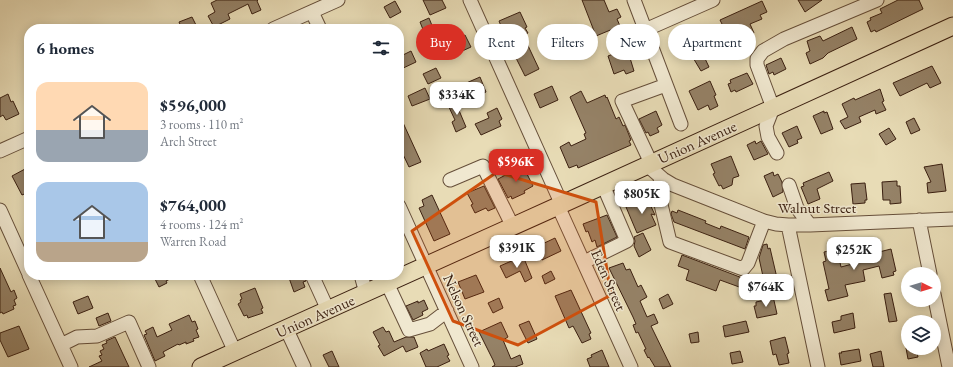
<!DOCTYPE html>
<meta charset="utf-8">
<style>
body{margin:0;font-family:"EB Garamond",serif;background:#f6f6f7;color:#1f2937;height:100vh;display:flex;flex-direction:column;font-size:15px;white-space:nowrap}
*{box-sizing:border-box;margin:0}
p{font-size:13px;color:#747a83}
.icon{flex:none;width:22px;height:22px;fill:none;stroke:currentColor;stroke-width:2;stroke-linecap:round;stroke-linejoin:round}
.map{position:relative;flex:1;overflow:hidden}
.side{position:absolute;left:24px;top:24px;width:380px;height:256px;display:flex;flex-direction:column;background:#fff;border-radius:16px;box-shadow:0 2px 10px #0003}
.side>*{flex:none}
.top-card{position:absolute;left:416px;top:24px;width:380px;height:36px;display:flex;gap:8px}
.needle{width:26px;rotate:95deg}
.controls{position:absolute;left:901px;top:267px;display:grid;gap:8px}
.controls a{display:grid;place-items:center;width:40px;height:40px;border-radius:50%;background:#fff;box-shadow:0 2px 10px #0003;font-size:20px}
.price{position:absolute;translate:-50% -34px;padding:0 9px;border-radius:8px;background:#fff;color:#222;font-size:13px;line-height:26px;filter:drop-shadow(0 1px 2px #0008)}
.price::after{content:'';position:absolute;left:50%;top:24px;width:12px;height:9px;margin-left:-6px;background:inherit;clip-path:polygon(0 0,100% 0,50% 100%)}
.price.active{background:#d93025;color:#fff}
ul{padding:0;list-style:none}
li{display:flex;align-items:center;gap:12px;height:100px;padding:0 12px}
li span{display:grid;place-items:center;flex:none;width:112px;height:80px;border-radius:12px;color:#555}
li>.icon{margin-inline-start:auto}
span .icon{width:48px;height:48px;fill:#fffc;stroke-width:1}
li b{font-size:17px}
h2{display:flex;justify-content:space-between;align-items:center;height:48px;padding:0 12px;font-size:17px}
.tag{padding:0 14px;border-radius:18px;background:#fff;box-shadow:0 2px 10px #0003;font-size:14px;line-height:36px}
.tag.active{background:#d93025;color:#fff}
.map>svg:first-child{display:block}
.building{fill:#958267;stroke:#3b2011}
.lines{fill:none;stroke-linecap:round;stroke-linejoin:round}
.minor-casing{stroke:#664f3a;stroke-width:15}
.major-casing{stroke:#3b2011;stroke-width:19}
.minor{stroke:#f0e8d0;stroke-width:13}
.major{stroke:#e8dcb6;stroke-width:17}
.marked{fill:#ce500d;fill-opacity:0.2;stroke:#ce500d;stroke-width:3;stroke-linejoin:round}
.labels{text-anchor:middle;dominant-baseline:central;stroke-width:3;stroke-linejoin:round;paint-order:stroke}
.street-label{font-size:15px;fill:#3b2011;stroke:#f0e8d0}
</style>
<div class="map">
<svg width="953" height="367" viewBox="0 0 953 367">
<rect width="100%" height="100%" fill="#e8dcb6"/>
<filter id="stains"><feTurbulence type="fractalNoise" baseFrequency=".005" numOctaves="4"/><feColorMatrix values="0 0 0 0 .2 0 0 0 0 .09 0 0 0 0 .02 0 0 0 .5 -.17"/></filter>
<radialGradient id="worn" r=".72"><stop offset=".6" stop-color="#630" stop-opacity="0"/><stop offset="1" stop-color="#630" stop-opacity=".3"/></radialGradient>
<path class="building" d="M217,0H258L257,1L261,10L252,14L248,4L228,14L230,19L214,27L208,16L215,12L211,3Z
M423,0H442L446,8L430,15Z
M582,0H604L609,12L617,9L621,17L617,19L620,26L596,36Z
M798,0H822L805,12Z
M898,0H919L923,9L876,32L875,30L871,32L867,22L871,20L870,18L882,13L880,9Z
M395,1L401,12L390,18L384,7Z
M762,1L767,12L760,15L762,19L750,24L754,33L745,37L740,25L730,30L729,28L725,30L720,20Z
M520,12L527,27L525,28L528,33L523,35L539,69L525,76L515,56L518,54L509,34L505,36L499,21Z
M192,17L198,29H182L179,22Z
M429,18L433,28L424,32L420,22Z
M852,27L857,39L828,53L823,58L810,64L806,53L810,51L807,41L820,36L823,41Z
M702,32L706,42L699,46L709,67L701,71L689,51L683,53L677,40L695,33V34Z
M465,35L471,47L449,57L447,52L442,55L438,47Z
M584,43L589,54L579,58L574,48Z
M629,45L633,57L630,58L634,71L626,74L624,70L614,74L608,56L621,51L620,48Z
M411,51L416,62L399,70V57Z
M781,58L786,69L774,75L773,72L769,74L766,65Z
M932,66L941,83L930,88L927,83L900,96L893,83Z
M436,68L441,78L428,84L423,74Z
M747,73L753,84L736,92L735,90L731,92L728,84L731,83L730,80Z
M480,77L486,92L468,100L464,91L466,90L464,84Z
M710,81L716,95L714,96L718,106L710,110L708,105L698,110L689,91Z
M552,86L558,100L540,108L534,94Z
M425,88L430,99L412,106L408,96Z
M880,89L884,101L882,102L886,110L876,114L875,110L859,117L861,122L845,129L840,121L848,117L842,104L854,98L855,100Z
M581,91L587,103L605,95L606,98L607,97L616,119L619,117L623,126L625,125L631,140L629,141L631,145L578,168L577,165L569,168L560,147L569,142L571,146L586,139L584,134L586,133L570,97Z
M8,94L11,102L13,101L19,114L6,120L3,115L0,117V98Z
M457,99L460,106L458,108L466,127L456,132L452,122L455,120L447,103Z
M497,108L502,119L499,121L501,126L481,135L475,124L489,118L487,113Z
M656,111L662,125L657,128L659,132L650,136L648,132L646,133L639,119Z
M824,111V113L827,112L833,129L821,134L813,116Z
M399,114L421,162L409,167L399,146Z
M914,118L920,130L911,134L906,122Z
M797,126L802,138L797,140L798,143L789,147L782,133Z
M889,128L896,139L886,145L879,134Z
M755,141L756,144L761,141L768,154L754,160L747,145Z
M731,156L739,176L733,178L732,185L723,189L721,185L719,186L713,174L715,173L711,164Z
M942,164L946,191L928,193L927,183L931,182L924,167Z
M524,168L533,186L524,191L525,193L512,199L511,196L508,198L498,179L515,170L516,172Z
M25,169L29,177V192L22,195L12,176Z
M773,172L774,176L778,174L782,182L783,192L773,197L764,176Z
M829,172L833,181L817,189L820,199L808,204L801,187L804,186L803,183Z
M897,181V186H900L901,203L890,204V200H883L882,182Z
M865,183L867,200H865V203L853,204L851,184Z
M484,186L495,208L488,211L486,208L475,213L471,205L473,204L467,193Z
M432,195L450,234L434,241L419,208L424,206L422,200Z
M647,198L655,215L651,214L656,225L637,233L626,207Z
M678,210L706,221L705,223L720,229L721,226L749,237L745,249L674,222L671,214L672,211L677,213Z
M607,215L617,237L597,247L595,240L592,242L588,231L586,232L583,224Z
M643,233L651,250L639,257L634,246L635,241L634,237Z
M555,238L561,251L542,260L536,247Z
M767,244L768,249L770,248L777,278L764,281L759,258L763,245Z
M837,249L841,267L860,262L859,257L891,249L896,271L893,272L894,275L882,278L879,266L863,270L865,281L845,285L848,296L828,301L825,290L829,289L823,262L826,261L824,252Z
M682,255L745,279L742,288L720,280L716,291L686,280L689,270L678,266Z
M523,256L532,278L525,282L520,271L506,278L500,266Z
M623,263L626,270L630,269L638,287L641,285L647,297L640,301L647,317L654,314L658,323L651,326L671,367H655L649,357L648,358L644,350L646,349L638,332L636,333L633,325L636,324L633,317L609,268Z
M0,268L11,292L14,290L17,298L14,300L16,305L13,306L14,309L3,314L2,312L0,313Z
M551,271L555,279L545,284L542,276Z
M153,275H178L166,281L167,283L159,287Z
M288,275H304L306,281L303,282L305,287L294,292Z
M476,275L484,292L465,299L458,282Z
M255,288L263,308L261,309L263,313L248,318L247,315L244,316L238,304L241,302L240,300L242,299L240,294Z
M571,290L591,333L589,334L591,339L582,343L573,326L569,328L555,296Z
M891,293L897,321L889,322L884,294Z
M668,294L673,304L663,309L659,299Z
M88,296L93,308L78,314L73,302Z
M773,296L777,314L757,318L754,306H756V302L765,300V298Z
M499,298L503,308L493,313L488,303Z
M424,300L428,309L422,312L423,315L413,320L406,306L418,301V303Z
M108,313L111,321L99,326L96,318Z
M853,313L855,328L834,333L832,322L841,320V316Z
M189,315L192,322L195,321L198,329L196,330L199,337L193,339L194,341L186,344V342L179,345L178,344L163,352L165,356L155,361L144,335L147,334L145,331L153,327L157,337L172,330L169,324Z
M529,321L537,339L528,343L519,325Z
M746,321L749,332L725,337L723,326Z
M501,322L508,337L503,340L511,359L520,355L523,364L515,367H492L495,365L493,360L479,332Z
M19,326L29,349L8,357L0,340V333Z
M383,327L386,332L389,331L394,342L406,337H414L418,347L406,352L403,346L384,356L378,346L380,345L373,332Z
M698,332L699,342L691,343L689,334Z
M115,337L129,367H89L102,361L99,356L102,355L100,351L104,349L102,345L107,343L106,341Z
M785,337L789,353L787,354L789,363L779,365L776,354L773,355L770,341Z
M444,344L449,355L447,356L450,361L437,367H426L420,353L427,349L428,351Z
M906,348H916L918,357L908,359Z
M859,349L861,361L841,365L839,353H842L841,352Z
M602,350L609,367H590L587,359L592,357L591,355Z
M332,351L339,367H329L323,355Z
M740,351L743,362L732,364L730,353Z
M881,351L884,367H873L870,354Z"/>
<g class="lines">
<defs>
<path id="minor" d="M470,0L562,205
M634,0L681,124
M312,12L320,29
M273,29L338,0
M645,30L713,0
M0,151L29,138
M777,153L768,137L766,126L773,108L757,65V59L763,51L784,39L877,0
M651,163L622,101L666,85
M647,165L663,179L673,185L764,221L776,224L788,225H810L953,219
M661,178L658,192L670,242L743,269L748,263L764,221
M450,180L483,166L513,227
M789,185L797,208L810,225
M399,206L472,367
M558,206L631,367
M0,210L29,274
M919,220L930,274
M788,225L818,367
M584,262L627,241L603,185
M29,275L71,367
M200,275L235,352
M312,275L328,310
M361,275L366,293
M387,283L409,330L430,324L447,311
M934,294L949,367
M286,328L304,367
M61,345L77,337L97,336L129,322L149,367"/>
<path id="major" d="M201,367L558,206L953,26"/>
</defs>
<use href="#minor" class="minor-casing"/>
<use href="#major" class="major-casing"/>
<use href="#minor" class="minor"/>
<use href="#major" class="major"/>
</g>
<path class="marked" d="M497,172L596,202L611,295L518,345L453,321L412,231Z"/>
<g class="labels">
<g class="street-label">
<text transform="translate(697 142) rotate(-24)">Union Avenue</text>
<text x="817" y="207">Walnut Street</text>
<text transform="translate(609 280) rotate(66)">Eden Street</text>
<text transform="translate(464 310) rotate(65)">Nelson Street</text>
<text transform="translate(315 316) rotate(-24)">Union Avenue</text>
</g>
</g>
<rect width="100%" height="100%" filter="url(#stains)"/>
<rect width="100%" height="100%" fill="url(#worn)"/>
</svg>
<div class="controls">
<a><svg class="needle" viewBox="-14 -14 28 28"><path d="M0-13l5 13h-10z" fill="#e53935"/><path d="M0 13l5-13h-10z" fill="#747a83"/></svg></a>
<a><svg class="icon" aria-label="layers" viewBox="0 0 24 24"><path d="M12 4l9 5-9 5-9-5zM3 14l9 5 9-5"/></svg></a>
</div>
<b class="price" style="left:457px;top:116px">$334K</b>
<b class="price active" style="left:516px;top:183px">$596K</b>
<b class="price" style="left:642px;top:215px">$805K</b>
<b class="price" style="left:517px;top:269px">$391K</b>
<b class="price" style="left:854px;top:271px">$252K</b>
<b class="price" style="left:766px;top:308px">$764K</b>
<div class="top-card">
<a class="tag active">Buy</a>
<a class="tag">Rent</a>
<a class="tag">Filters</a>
<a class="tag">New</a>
<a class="tag">Apartment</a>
</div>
<section class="side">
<h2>6 homes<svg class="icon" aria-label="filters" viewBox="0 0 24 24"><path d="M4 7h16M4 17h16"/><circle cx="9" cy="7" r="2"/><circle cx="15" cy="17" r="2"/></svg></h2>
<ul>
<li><span style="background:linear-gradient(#ffd9b3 60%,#9aa5b1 0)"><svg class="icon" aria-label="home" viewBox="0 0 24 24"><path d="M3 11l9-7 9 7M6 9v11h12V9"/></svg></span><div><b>$596,000</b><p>3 rooms · 110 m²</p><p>Arch Street</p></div></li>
<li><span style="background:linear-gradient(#a9c7e8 75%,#b9a48a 0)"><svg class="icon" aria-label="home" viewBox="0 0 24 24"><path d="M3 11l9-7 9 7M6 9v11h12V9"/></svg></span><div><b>$764,000</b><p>4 rooms · 124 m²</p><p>Warren Road</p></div></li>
</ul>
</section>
</div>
